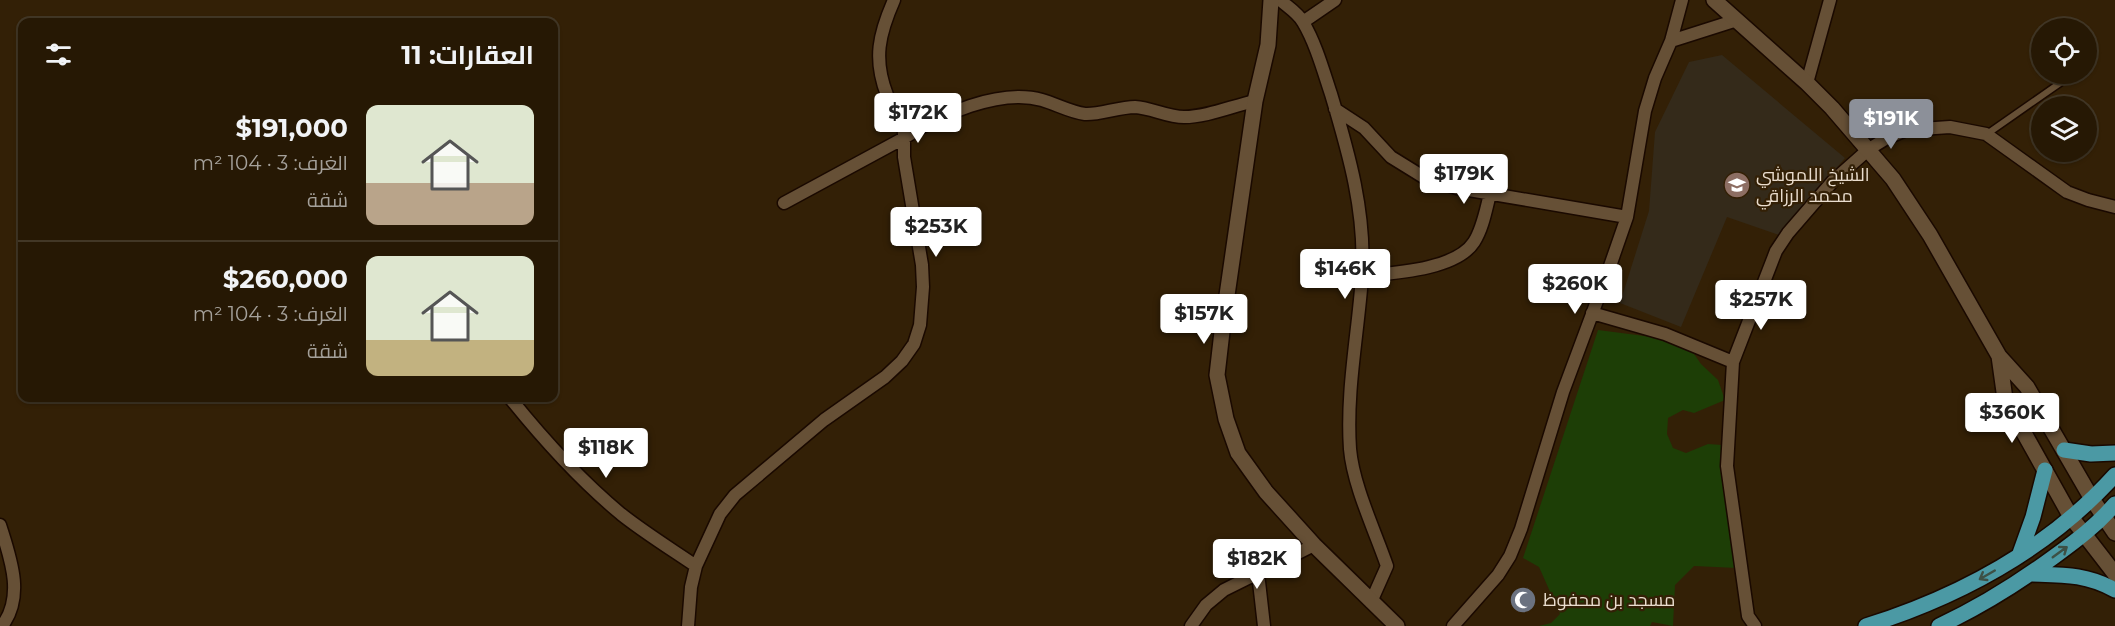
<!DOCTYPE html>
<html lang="ar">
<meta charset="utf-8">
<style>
body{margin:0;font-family:Montserrat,Cairo,sans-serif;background:#2e210e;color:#f1f3f6;direction:rtl;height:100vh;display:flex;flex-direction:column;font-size:22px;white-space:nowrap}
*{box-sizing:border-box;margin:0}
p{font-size:20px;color:#a4a09a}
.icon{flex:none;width:33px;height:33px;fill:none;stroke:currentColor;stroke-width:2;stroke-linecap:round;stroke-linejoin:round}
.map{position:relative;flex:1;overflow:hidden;direction:ltr}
.side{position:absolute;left:18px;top:18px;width:540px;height:384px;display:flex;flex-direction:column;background:#261804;border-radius:12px;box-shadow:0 2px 4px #0004,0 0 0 2px #423726;direction:rtl}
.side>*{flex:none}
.fabs{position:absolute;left:2031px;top:18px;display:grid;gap:12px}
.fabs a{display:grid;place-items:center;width:66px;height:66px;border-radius:50%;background:#261804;box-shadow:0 2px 4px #0004,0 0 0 2px #423726;font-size:30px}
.price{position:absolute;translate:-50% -51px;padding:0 14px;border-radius:6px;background:#fff;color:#222;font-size:20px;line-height:39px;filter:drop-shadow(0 2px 3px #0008)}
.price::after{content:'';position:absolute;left:50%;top:36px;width:18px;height:14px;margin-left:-9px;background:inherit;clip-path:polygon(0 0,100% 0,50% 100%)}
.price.on{background:#8c9099;color:#fff}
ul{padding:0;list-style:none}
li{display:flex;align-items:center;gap:18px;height:150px;padding:0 24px}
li+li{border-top:2px solid #423726}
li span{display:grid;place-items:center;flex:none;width:168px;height:120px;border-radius:12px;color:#555}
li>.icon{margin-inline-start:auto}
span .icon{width:72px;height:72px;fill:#fffc;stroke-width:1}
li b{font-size:26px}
h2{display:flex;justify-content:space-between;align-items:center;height:72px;padding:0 24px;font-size:26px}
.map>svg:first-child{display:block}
.education{fill:#342a1a}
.green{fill:#1d3e06}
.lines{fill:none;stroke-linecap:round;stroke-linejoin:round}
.service-casing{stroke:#1a0900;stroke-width:9}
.minor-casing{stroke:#1a0900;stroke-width:15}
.tertiary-casing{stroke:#1a0900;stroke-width:18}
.primary-casing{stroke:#1a0900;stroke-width:18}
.service{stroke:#665036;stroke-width:6}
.minor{stroke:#665036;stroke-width:12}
.tertiary{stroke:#665036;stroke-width:15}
.primary{stroke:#4b99a4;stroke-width:15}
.oneway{stroke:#3d5045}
.labels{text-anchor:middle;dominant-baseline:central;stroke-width:4.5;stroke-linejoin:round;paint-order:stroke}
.poi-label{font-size:18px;fill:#eaddce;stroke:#332006;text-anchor:start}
</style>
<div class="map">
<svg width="2115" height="626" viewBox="0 0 2115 626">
<rect width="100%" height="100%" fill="#332006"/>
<path class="education" d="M1722,55L1845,158L1779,235L1727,217L1681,327L1620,303L1649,211L1655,132L1689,62Z"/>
<path class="green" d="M1598,330L1660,338L1690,348L1701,364L1718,380L1725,400L1694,413L1683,410L1668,418L1667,434L1673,448L1686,453L1708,444L1722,445L1737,568L1694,566L1675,585L1673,626L1652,622L1650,626H1539L1551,623L1560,614L1539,567L1523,558Z"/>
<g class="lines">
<defs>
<path id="service" d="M2086,65L2087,64
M1987,134L2073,74"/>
<path id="minor" d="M1280,0C1288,7 1298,13 1303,22C1316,44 1323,70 1331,94C1349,154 1366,213 1362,277C1358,334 1346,391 1350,449C1353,485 1375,531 1387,566L1371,602
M1303,22L1335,0
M1671,41L1737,20
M1807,83L1830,0
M1335,109L1364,128L1391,157L1425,178L1457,188L1627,217
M784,203L904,138C905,117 894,113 887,95C873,59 879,34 894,0
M1362,276C1393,273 1456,270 1474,242C1483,228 1486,209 1490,194
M1592,313L1665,334L1733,362L1776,251L1788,233L1833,181L1869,149L1887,138L1906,130L1950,127L1986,134L2067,192L2088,200L2115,207
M1733,362L1727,466L1748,616L1755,626
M510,398C543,439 580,480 621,514C645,533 671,549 696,566
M0,525C10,557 25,596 2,626
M1258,573L1264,626
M688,626L691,587L696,566L720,514L735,495L824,420L885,377L902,361L914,344L920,325L923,287L922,265L904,157V138C939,115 1000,88 1042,100C1056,104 1070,112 1085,114C1099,115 1119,107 1135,107C1152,108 1167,117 1184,117C1207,117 1232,106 1255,101
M1191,626L1206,605L1224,590L1314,545
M1453,626L1498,575L1510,556L1521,529L1563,392L1610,266L1627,217L1645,111L1655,78L1671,41L1682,0"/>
<path id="tertiary" d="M1271,0L1268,45L1255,101L1223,323L1217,375L1226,419L1238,453L1266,492L1314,545L1397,626
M1714,0L1807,83L1832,108L1893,179L1930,235L1999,356L2027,387L2092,499L2115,533
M1999,356L2005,399L2071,517L2115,574"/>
<path id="primary" d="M2064,450L2091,454L2115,453
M2019,556L2033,517L2045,470
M2031,574C2063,575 2086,574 2115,590
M1866,626C1961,596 2048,549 2115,475
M1939,626C1982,606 2017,584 2055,556C2077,540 2097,525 2115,504"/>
</defs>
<use href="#service" class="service-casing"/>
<use href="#minor" class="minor-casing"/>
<use href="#tertiary" class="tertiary-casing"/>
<use href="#primary" class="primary-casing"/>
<use href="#service" class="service"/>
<use href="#minor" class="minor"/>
<use href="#tertiary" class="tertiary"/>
<use href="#primary" class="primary"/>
</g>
<defs><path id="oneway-shaft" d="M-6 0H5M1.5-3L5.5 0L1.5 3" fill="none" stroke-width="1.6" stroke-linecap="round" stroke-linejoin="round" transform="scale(1.5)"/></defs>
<g class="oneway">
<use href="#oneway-shaft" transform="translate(2060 552) rotate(-36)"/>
<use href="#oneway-shaft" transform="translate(1987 575) rotate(150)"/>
</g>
<defs>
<symbol id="school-disc" viewBox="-11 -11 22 22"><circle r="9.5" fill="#8d6e63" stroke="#332006"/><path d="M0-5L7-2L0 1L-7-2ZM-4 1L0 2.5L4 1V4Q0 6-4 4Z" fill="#fff"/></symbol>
<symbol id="mosque-disc" viewBox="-11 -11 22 22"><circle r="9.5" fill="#6b7280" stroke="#332006"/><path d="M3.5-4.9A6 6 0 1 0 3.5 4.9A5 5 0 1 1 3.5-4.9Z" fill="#fff"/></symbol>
</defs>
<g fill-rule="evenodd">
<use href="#school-disc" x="1722" y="170" width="30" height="30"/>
<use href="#mosque-disc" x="1508" y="585" width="30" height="30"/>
</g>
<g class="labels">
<g class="poi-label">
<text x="1756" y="175">الشيخ اللموشي<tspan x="1756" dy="21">محمد الرزاقي</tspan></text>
<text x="1543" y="600">مسجد بن محفوظ</text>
</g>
</g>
</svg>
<div class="fabs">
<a><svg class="icon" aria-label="locate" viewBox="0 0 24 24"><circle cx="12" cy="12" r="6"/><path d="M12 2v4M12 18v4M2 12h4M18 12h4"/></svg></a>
<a><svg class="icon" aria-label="layers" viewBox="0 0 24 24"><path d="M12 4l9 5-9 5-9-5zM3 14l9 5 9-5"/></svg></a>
</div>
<b class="price" style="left:918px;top:144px">$172K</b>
<b class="price on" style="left:1891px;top:150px">$191K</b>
<b class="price" style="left:1464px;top:205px">$179K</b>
<b class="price" style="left:936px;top:258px">$253K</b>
<b class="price" style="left:1345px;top:300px">$146K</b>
<b class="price" style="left:1575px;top:315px">$260K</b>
<b class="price" style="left:1761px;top:331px">$257K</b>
<b class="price" style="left:1204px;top:345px">$157K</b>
<b class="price" style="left:2012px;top:444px">$360K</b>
<b class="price" style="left:606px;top:479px">$118K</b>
<b class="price" style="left:1257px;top:590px">$182K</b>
<section class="side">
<h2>العقارات: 11<svg class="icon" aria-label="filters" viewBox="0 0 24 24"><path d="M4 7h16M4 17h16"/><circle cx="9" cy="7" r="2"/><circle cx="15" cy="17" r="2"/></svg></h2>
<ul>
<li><span style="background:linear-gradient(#dfe7d0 65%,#b9a48a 0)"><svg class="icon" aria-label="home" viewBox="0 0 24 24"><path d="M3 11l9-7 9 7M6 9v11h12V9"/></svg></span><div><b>$191,000</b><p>الغرف: 3 · 104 m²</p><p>شقة</p></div></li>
<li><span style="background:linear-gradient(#dfe7d0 70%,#c2b280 0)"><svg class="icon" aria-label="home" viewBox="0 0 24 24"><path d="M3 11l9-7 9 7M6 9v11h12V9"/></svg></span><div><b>$260,000</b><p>الغرف: 3 · 104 m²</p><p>شقة</p></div></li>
</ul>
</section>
</div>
